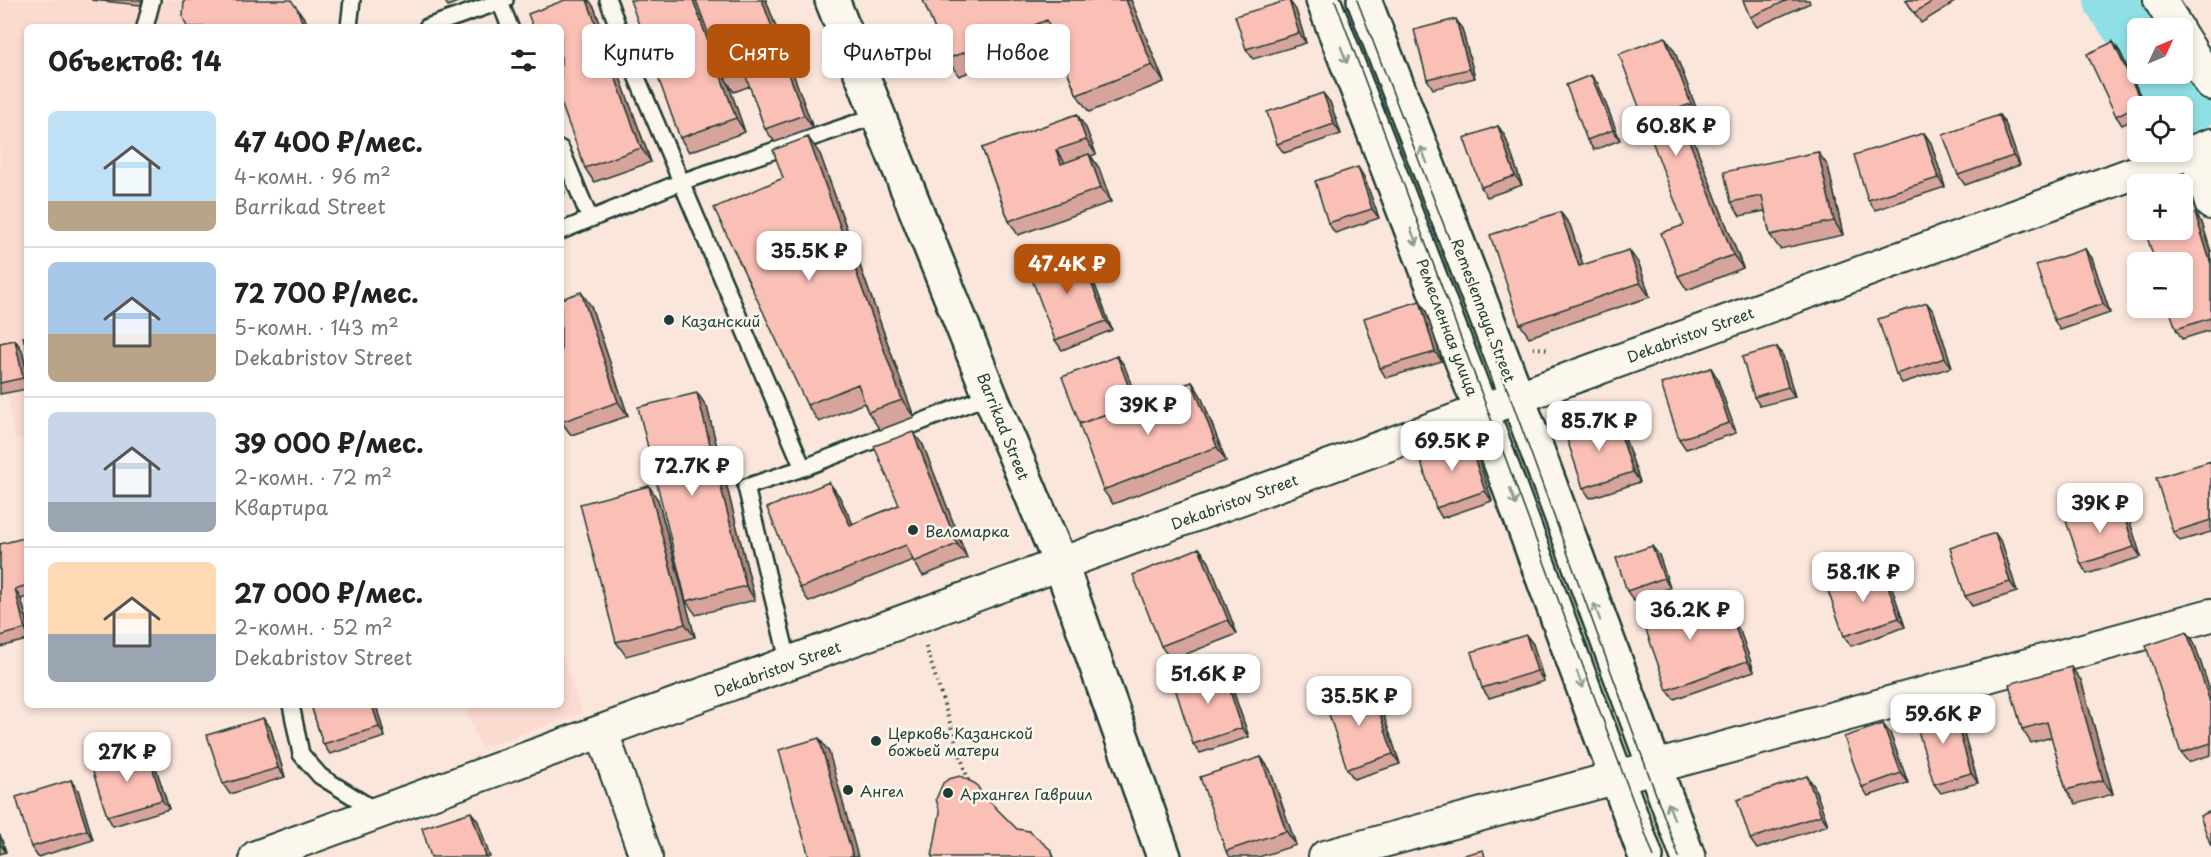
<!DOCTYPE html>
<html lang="ru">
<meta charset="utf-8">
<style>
body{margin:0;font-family:"Playpen Sans",sans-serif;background:#f6f6f6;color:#222;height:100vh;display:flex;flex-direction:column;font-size:22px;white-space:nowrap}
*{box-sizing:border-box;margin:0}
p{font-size:20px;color:#767676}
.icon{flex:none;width:33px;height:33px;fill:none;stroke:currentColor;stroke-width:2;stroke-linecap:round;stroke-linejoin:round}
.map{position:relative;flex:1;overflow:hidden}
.panel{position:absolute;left:24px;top:24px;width:540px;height:684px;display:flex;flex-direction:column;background:#fff;border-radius:9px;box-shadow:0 3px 9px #0003}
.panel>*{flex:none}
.banner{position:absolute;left:582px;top:24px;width:570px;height:54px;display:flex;gap:12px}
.needle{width:39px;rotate:46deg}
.controls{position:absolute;left:2127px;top:18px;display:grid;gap:12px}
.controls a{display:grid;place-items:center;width:66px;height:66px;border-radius:9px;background:#fff;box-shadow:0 3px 9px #0003;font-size:30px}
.price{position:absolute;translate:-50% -51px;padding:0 14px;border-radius:12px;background:#fff;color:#222;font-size:20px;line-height:39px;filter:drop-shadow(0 2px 3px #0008)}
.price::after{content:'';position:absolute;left:50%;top:36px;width:18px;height:14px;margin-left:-9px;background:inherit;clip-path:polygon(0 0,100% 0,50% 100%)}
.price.on{background:#b45309;color:#fff}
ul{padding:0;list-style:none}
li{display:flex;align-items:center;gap:18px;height:150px;padding:0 24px}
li+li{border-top:2px solid #e0e0e0}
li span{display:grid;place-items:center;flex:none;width:168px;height:120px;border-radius:9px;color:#555}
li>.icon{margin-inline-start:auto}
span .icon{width:72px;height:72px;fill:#fffc;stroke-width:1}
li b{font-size:26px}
h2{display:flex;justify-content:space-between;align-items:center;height:72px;padding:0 24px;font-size:26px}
.pill{padding:0 21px;border-radius:9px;background:#fff;box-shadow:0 3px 9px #0003;font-size:21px;line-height:54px}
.pill.on{background:#b45309;color:#fff}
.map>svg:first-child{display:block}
.built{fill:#fbdad0}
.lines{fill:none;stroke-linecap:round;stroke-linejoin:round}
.river{stroke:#8ee0e5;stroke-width:58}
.lane-casing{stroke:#1f3d34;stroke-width:20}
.street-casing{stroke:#1f3d34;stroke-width:36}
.secondary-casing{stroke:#1f3d34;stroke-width:38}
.primary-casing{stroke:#1f3d34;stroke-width:38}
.path{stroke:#1f3d34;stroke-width:4;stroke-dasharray:1.5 4.5;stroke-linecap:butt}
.lane{stroke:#fbf7ec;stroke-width:15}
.street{stroke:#fbf7ec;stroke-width:32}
.secondary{stroke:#fbf7ec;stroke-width:33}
.primary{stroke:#fbf7ec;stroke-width:33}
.tram{stroke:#1f3d34;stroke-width:1.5}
.wall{fill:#d7a49c;stroke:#1f3d34;stroke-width:1.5}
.shaded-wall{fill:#af867f;stroke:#1f3d34;stroke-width:1.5}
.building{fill:#fabfb5;stroke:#1f3d34;stroke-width:1.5}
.oneway{stroke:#8d9a90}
.poi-dot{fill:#1f3d34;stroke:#fbf7ec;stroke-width:2}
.labels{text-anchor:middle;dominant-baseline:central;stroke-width:5;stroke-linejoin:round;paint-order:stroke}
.street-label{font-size:15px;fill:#1f3d34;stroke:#fbf7ec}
.poi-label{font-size:15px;fill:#1f3d34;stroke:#fbf7ec;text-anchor:start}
</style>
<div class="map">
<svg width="2211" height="857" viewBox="0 0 2211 857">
<rect width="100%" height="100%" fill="#fbe6dc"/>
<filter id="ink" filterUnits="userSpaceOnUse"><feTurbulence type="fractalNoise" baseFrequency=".0167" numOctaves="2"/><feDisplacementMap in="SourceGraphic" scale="12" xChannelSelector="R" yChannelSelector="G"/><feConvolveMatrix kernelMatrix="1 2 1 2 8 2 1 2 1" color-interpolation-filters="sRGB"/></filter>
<g filter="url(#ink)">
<path class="built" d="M0,0H249L296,27H27V437L15,440L0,349Z
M561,654L582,713L481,748L464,705H561Z"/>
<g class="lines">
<path class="river" d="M2113,0L2138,36
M2162,74L2186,110"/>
<defs>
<path id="lane" d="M608,0L637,78L803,468
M500,2L510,27
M145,27L152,0
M349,27L352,0
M427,27L505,0
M561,149L590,219
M561,231L681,182L879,115
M789,664L746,487L803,468L990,395
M291,705L301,754L320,776L378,812"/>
<path id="street" d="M2160,0L2177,28
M2182,37L2211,84
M2195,151L2211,203
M602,732L646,857
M256,857L2211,145
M1325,857L2211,615"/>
<path id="secondary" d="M1323,0L1481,410L1646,857
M1364,0L1517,396L1688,857"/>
<path id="primary" d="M832,0L990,395L1061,565L1164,857"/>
</defs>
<use href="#lane" class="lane-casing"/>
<use href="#street" class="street-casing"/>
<use href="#secondary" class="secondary-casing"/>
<use href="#primary" class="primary-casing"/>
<path class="path" d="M1533,348L1550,349
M926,647L968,780"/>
<use href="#lane" class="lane"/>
<use href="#street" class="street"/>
<use href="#secondary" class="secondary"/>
<use href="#primary" class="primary"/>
<path class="tram" d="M1335,0L1654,857
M1357,0L1511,399L1679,857"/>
</g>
<path class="wall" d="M91,0H142L141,5Z
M444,0H462L448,6Z
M766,0L813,128L775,142L765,129L750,86L734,92L728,83L745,132L689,152L680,138Z
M923,0H1131L1164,82L1089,112L1077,95L1054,39L959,76L947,59Z
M1743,0H1809L1810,3L1757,27L1750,17Z
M1906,0H1958L1921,23Z
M594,7L651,162L594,182L585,168Z
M1296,10L1306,43L1253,59L1246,49Z
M1462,29L1475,78L1433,89L1427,79Z
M2113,42L2120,52L2145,106H2138V118L2122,125L2116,116Z
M1674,50L1700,118L1687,123L1743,268L1687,290L1678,276L1684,225Z
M1598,84L1620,140L1594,150L1587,140Z
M1330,102L1341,134L1284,153L1277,144Z
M1999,115L2006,125L2020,165L1965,185L1958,175Z
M1498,126L1505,136L1522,185L1487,197L1481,187Z
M1086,128L1096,154L1091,156L1099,168L1111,202L1018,235L1009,221L982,148Z
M1924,133L1931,143L1945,187L1875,210L1868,200Z
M820,154L914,417L880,430L868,412L864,403L819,422L807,405Z
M1828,166L1843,235L1780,249L1770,235L1765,211L1740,216L1731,202Z
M1364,177L1379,218L1335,233L1328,223Z
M561,183L565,193L561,195Z
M1560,212L1570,225L1583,265L1639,264L1650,297L1529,337L1520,324Z
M2202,223L2211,252V330L2182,339L2176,329Z
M1078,249L1085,259L1112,330L1062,350L1055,340Z
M2085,249L2092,258L2110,313L2060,330L2054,320Z
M1420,301L1426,311L1442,361L1386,378L1380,368Z
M591,306L628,416L571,435L561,421Z
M1934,312L1952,367L1902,383L1896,374Z
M15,340L22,350L27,373V389L0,394V343Z
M1777,347L1783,356L1795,397L1760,406L1754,397Z
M1117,356L1124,365L1138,402L1192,382L1201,396L1226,461L1113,504L1103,490L1080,424Z
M1711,368L1717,378L1736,433L1686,449L1679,439Z
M697,393L707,407L755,600L696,615L686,601Z
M1615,417L1621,427L1640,482L1590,498L1583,488Z
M1467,436L1474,446L1492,501L1442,518L1436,508Z
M923,445L967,558L923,576L913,560L809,602L800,588L839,496L853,524L899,505Z
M2211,461V532L2180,541L2173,532Z
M658,500L695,637L626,656L616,642Z
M2120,503L2127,513L2141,557L2087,574L2081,564Z
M27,543V597L21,599L27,620V640L0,647V544Z
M2002,543L2017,592L1972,606L1965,596Z
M1199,548L1209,562L1237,634L1171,660L1161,646Z
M1659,555L1670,588L1634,601L1627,591Z
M1889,579L1905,627L1851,646L1844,636Z
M1691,591L1698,601L1702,613L1719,619L1721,625L1740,631L1754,671L1674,699L1667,690Z
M2187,632L2194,642L2211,694V755L2188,762L2181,753Z
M1526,635L1533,644L1544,681L1489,698L1482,688Z
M1228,676L1249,737L1200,753L1193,744Z
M2081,680L2113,794L2076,804L2066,790L2052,737L2031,743L2022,729Z
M1376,693L1400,764L1354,779L1347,769Z
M311,705H376L385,737L330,754L323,744Z
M1952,706L1959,716L1978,783L1941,793L1934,784Z
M270,727L285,777L230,794L223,784Z
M1890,733L1908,783L1868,796L1862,787Z
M147,749L153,759L169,809L113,826L107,816Z
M1261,757L1270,770L1296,845L1259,857H1230L1226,851Z
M1807,776L1814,786L1828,825L1757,849L1750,839Z
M71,780L78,790L93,840L38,857L31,847Z
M0,835L6,852L0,854Z"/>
<path class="shaded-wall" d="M587,0H589L594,7L651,162L641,148Z
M693,0H698L725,78L728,83L745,132L736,118Z
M762,0H766L813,128L804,115Z
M1126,0H1131L1164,82L1152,65Z
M1289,0L1296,10L1306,43L1299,33Z
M297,8L309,25L310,27H304Z
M1456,19L1462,29L1475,78L1469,69Z
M1665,37L1674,50L1700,118L1691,104Z
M2113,42L2120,52L2145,106H2144L2142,103Z
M1591,75L1598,84L1620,140L1613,130Z
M1323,93L1330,102L1341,134L1334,124Z
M1677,109L1687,123L1743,268L1733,255Z
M1077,114L1086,128L1096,154L1086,140Z
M1999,115L2006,125L2020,165L2013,156Z
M1498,126L1505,136L1522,185L1515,176Z
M1924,133L1931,143L1945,187L1938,178Z
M808,137L820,154L914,417L902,400Z
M1056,150L1066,164H1061Z
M1818,152L1828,166L1843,235L1834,221Z
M1089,154L1099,168L1111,202L1101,188Z
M1358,167L1364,177L1379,218L1372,209Z
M1560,212L1570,225L1588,280L1579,266Z
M2195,213L2202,223L2211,252V264Z
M1078,249L1085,259L1112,330L1106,321Z
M2085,249L2092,258L2110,313L2103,304Z
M1629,250L1639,264L1650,297L1640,283Z
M581,292L591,306L628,416L618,402Z
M1420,301L1426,311L1442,361L1435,352Z
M1927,303L1934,312L1952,367L1945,358Z
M15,340L22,350L27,373V383L23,378Z
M1777,347L1783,356L1795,397L1788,387Z
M1117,356L1124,365L1144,417L1137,408Z
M1711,368L1717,378L1736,433L1729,423Z
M1192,382L1201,396L1226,461L1217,447Z
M697,393L707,407L755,600L746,586Z
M1615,417L1621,427L1640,482L1633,472Z
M913,432L923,445L967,558L957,544Z
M1467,436L1474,446L1492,501L1485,491Z
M829,482L839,496L860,538L850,525Z
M649,486L658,500L695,637L685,624Z
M2120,503L2127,513L2141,557L2134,547Z
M1995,533L2002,543L2017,592L2010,582Z
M1652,546L1659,555L1670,588L1664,578Z
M1199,548L1209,562L1237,634L1228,620Z
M1882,569L1889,579L1905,627L1899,618Z
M15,589L21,599L27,620V632L25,629Z
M1691,591L1698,601L1706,623L1699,614Z
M1712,609L1719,619L1725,636L1718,627Z
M1733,621L1740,631L1754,671L1747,661Z
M2187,632L2194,642L2211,694V705Z
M1526,635L1533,644L1544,681L1537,671Z
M1222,666L1228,676L1249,737L1242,728Z
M2071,667L2081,680L2113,794L2103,780Z
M1370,684L1376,693L1400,764L1393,754Z
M372,705H376L385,737L379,727Z
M1952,706L1959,716L1978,783L1971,773Z
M263,718L270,727L285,777L278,768Z
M1883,724L1890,733L1908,783L1901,773Z
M819,738L829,752L858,857H853Z
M147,749L153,759L169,809L162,800Z
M1261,757L1270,770L1296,845L1286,831Z
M1807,776L1814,786L1828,825L1821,815Z
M71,780L78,790L93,840L87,830Z
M471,812L478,821L490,857H486Z
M0,835L6,852L0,844Z"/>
<path class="building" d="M184,0H291L297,8L304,27H187L183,17Z
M565,0H587L641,148L585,168L561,103V27H533L528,14Z
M630,0H693L736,118L680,138Z
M696,0H762L804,115L765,129L744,71L725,78Z
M923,0H1126L1152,65L1077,95L1047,20L947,59Z
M1289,0L1299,33L1246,49L1235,16Z
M1743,0H1788L1750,17Z
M1906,0H1935L1914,13Z
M1456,19L1469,69L1427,79L1414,30Z
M1665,37L1691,104L1677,109L1733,255L1678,276L1661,233L1684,225L1619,54Z
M2113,42L2142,103L2116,116L2087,54Z
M1591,75L1613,130L1587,140L1566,85Z
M1323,93L1334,124L1277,144L1267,112Z
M1077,114L1086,140L1056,150L1061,164L1089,154L1101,188L1009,221L982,148Z
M1999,115L2013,156L1958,175L1943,135Z
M1498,126L1515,176L1481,187L1464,138Z
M1924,133L1938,178L1868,200L1854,155Z
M808,137L902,400L868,412L858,384L807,405L714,208L783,178L773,150Z
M1818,152L1834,221L1770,235L1762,196L1731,202L1724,172Z
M1358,167L1372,209L1328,223L1315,181Z
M1560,212L1579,266L1629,250L1640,283L1520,324L1490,235Z
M2195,213L2211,264V318L2176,329L2169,308H2182V262H2155L2145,230H2182V217Z
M1078,249L1106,321L1055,340L1028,269Z
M2085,249L2103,304L2054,320L2036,265Z
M581,292L618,402L561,422V299Z
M1420,301L1435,352L1380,368L1364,318Z
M1927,303L1945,358L1896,374L1878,319Z
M27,336V351L23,337Z
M15,340L23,378L0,383V343Z
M1777,347L1788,387L1754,397L1742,357Z
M1117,356L1135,403L1080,424L1062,377Z
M1711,368L1729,423L1679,439L1661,384Z
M1192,382L1217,447L1103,490L1079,424Z
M697,393L746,586L686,601L638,407Z
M1615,417L1633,472L1583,488L1565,433Z
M913,432L957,544L914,562L906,545L800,588L767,508L829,482L850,525L899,505L874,446Z
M1467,436L1485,491L1436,508L1418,453Z
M2211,461V520L2173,532L2156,478Z
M649,486L685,624L616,642L580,504Z
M2120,503L2134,547L2081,564L2066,521Z
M1995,533L2010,582L1965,596L1950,548Z
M24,538L27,551V585L15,589L25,629L0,636V544Z
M1652,546L1664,578L1627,591L1616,558Z
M1199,548L1228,620L1161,646L1133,575Z
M1882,569L1899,618L1844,636L1827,588Z
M1691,591L1699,614L1712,609L1718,627L1733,621L1747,661L1667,690L1639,610Z
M2187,632L2211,705V743L2181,753L2146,646Z
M1526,635L1537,671L1482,688L1471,652Z
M1222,666L1242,728L1193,744L1173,682Z
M2071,667L2103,780L2066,790L2047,722L2022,729L2009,684Z
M1370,684L1393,754L1347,769L1324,699Z
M311,705H372L379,727L323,744Z
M1952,706L1971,773L1934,784L1914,717Z
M263,718L278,768L223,784L207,735Z
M1883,724L1901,773L1862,787L1844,737Z
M819,738L853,857H809L779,750Z
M147,749L162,800L107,816L91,766Z
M1261,757L1286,831L1226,851L1200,777Z
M960,776L976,784L983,795L1017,829L1029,831L1051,850L1054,857H932L940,812L936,799L943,783L949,779Z
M1807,776L1821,815L1750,839L1737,800Z
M71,780L87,830L31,847L16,797Z
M2211,811V846L2200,816Z
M471,812L486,857H431L422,828Z
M1483,850L1485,857H1457Z"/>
<defs><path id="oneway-shaft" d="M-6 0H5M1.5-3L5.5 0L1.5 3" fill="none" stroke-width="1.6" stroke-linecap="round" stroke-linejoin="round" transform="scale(1.5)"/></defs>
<g class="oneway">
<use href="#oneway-shaft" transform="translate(1344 55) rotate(69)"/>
<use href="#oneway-shaft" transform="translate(1424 155) rotate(-111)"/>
<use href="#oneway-shaft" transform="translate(1414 237) rotate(69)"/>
<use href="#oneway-shaft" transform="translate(1513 497) rotate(70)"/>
<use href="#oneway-shaft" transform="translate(1597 612) rotate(-110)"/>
<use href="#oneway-shaft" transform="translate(1580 680) rotate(70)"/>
<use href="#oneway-shaft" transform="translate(1671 811) rotate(-111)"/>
</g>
</g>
<g class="poi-dot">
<circle cx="669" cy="320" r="6"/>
<circle cx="913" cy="530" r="6"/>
<circle cx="876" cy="741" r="6"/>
<circle cx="848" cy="790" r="6"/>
<circle cx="948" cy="793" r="6"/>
</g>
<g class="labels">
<g class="street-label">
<text transform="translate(1484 310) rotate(69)">Remeslennaya Street</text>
<text transform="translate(1448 327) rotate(69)">Ремесленная улица</text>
<text transform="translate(1690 334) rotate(-20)">Dekabristov Street</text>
<text transform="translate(1004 426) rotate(68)">Barrikad Street</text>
<text transform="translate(1234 501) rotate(-20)">Dekabristov Street</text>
<text transform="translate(777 668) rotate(-20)">Dekabristov Street</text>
</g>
<g class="poi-label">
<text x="681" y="320">Казанский</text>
<text x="925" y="530">Веломарка</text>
<text x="888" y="732">Церковь Казанской<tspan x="888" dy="17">божьей матери</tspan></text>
<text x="860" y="790">Ангел</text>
<text x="960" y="793">Архангел Гавриил</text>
</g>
</g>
</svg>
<div class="controls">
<a><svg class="needle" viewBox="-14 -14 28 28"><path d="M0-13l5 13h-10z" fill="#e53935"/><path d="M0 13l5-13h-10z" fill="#767676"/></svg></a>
<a><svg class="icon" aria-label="locate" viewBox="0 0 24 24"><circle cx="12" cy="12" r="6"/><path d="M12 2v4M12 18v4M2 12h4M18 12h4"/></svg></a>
<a>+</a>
<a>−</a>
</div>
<b class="price" style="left:1676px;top:157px">60.8K ₽</b>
<b class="price" style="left:809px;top:282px">35.5K ₽</b>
<b class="price on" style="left:1067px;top:295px">47.4K ₽</b>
<b class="price" style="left:1148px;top:436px">39K ₽</b>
<b class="price" style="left:1599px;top:452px">85.7K ₽</b>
<b class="price" style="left:1452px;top:472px">69.5K ₽</b>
<b class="price" style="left:692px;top:497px">72.7K ₽</b>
<b class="price" style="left:2100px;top:534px">39K ₽</b>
<b class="price" style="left:1863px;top:603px">58.1K ₽</b>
<b class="price" style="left:1690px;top:641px">36.2K ₽</b>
<b class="price" style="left:1208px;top:705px">51.6K ₽</b>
<b class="price" style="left:1359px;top:727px">35.5K ₽</b>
<b class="price" style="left:1943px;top:745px">59.6K ₽</b>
<b class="price" style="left:127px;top:783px">27K ₽</b>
<div class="banner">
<a class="pill">Купить</a>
<a class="pill on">Снять</a>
<a class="pill">Фильтры</a>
<a class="pill">Новое</a>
</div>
<section class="panel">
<h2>Объектов: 14<svg class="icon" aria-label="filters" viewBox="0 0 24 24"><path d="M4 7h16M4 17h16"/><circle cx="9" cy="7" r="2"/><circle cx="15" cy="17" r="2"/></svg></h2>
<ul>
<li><span style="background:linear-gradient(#bfe0f5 75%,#b9a48a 0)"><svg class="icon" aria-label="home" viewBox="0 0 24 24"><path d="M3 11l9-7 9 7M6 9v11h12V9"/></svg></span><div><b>47 400 ₽/мес.</b><p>4-комн. · 96 m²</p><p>Barrikad Street</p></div></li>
<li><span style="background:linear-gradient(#a9c7e8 60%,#b9a48a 0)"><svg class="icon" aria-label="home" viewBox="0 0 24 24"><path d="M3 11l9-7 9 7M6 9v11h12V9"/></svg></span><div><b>72 700 ₽/мес.</b><p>5-комн. · 143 m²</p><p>Dekabristov Street</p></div></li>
<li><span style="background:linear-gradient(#c9d6e8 75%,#9aa5b1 0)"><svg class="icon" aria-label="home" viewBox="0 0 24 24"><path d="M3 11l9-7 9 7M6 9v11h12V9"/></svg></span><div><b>39 000 ₽/мес.</b><p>2-комн. · 72 m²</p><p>Квартира</p></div></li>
<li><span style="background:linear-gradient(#ffd9b3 60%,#9aa5b1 0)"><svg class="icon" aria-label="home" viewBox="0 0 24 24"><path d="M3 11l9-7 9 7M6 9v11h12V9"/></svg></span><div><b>27 000 ₽/мес.</b><p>2-комн. · 52 m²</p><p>Dekabristov Street</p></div></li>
</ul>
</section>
</div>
